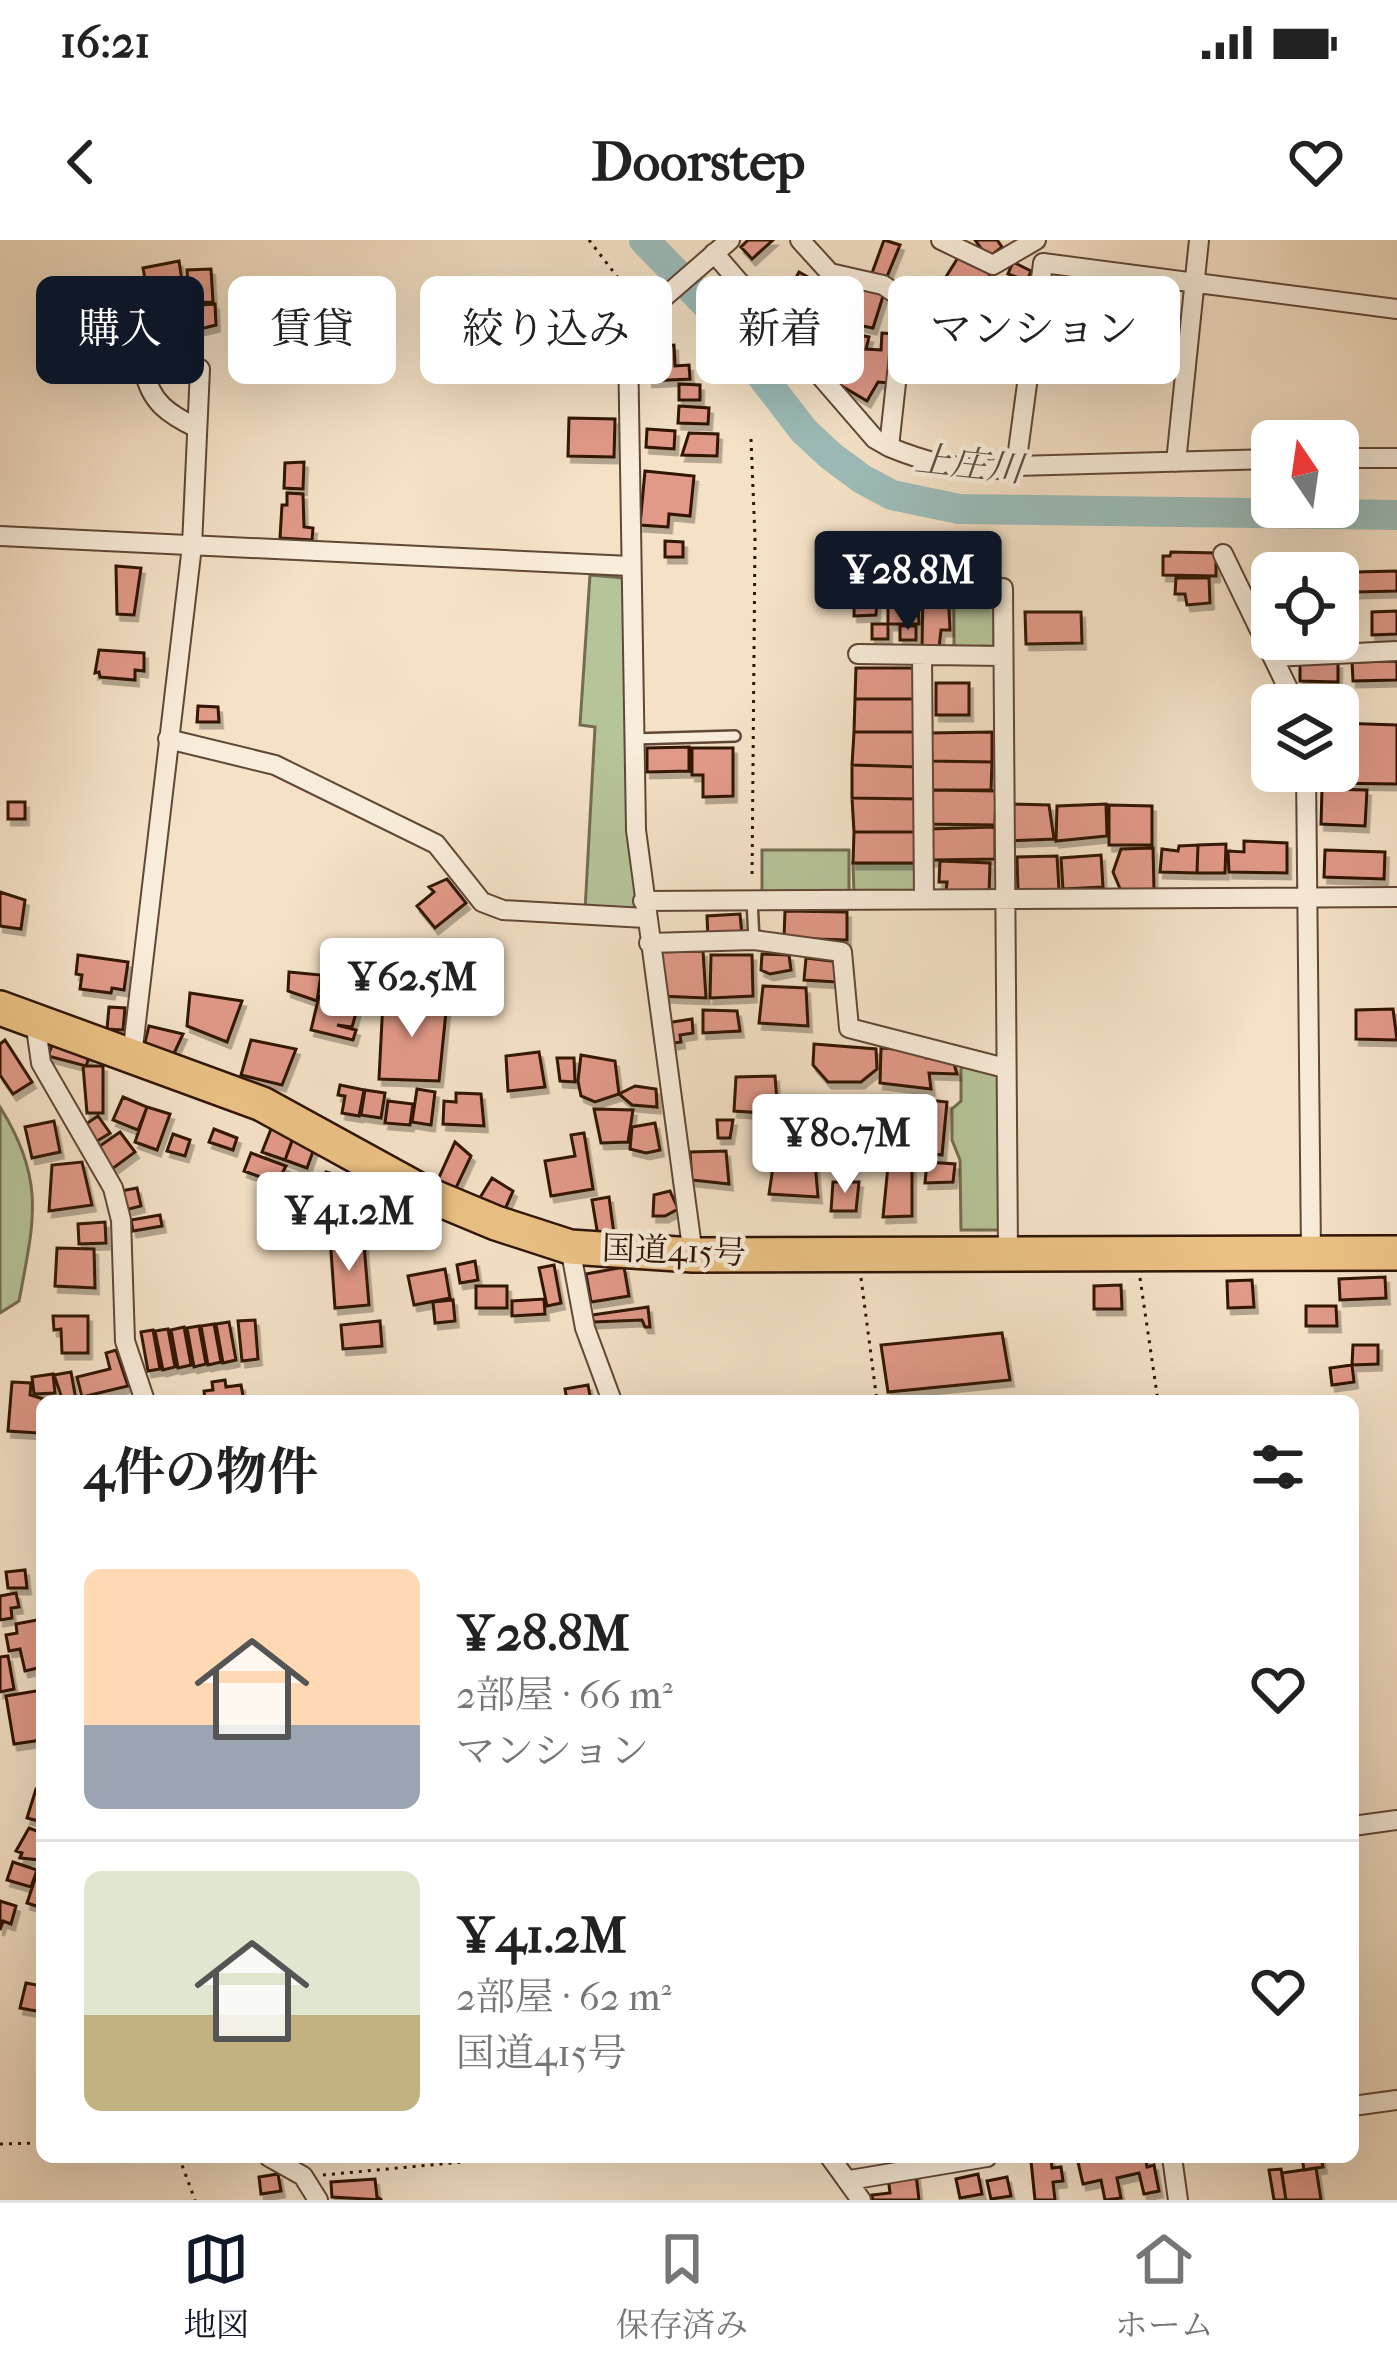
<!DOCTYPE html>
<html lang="ja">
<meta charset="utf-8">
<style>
body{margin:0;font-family:"IM FELL French Canon","Noto Serif JP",serif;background:#f2f2f2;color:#222;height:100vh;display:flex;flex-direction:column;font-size:45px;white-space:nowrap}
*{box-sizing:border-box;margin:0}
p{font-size:39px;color:#767676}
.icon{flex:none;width:66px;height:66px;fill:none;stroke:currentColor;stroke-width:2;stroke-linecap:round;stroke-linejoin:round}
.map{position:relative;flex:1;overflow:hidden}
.sheet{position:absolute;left:36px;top:1155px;width:1323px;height:768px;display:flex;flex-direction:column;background:#fff;border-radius:18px;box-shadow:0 12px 48px #0002}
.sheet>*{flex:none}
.hud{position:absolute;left:36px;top:36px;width:1326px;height:108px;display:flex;gap:24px}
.needle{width:78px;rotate:347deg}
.tools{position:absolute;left:1251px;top:180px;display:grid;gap:24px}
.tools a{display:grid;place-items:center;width:108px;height:108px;border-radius:18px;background:#fff;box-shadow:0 12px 48px #0002;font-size:60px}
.price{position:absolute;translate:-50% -102px;padding:0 27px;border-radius:12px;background:#fff;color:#222;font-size:39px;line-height:78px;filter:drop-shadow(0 3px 6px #0008)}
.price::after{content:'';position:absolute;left:50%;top:72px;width:36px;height:27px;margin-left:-18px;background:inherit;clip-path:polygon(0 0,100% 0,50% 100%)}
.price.active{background:#111827;color:#fff}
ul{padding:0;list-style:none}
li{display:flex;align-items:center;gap:36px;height:300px;padding:0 48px}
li+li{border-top:3px solid #e0e0e0}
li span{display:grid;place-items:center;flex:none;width:336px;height:240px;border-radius:18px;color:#555}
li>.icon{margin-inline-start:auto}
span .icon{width:144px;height:144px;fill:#fffc;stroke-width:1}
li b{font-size:51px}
h2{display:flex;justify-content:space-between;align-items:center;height:144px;padding:0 48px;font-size:51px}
.chip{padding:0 42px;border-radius:18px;background:#fff;box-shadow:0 12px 48px #0002;font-size:42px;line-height:108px}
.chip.active{background:#111827;color:#fff}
.status{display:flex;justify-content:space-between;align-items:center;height:84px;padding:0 60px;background:#fff;direction:ltr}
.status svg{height:33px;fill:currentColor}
header{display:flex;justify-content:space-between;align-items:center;height:156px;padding:0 48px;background:#fff;font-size:54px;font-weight:700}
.dock{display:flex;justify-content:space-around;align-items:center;height:168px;border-top:3px solid #e0e0e0;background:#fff;font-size:33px;color:#767676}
.dock a{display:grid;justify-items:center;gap:6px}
.dock .active{color:#111827}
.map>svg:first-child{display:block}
.green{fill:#b6c499;stroke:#736c50;stroke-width:3}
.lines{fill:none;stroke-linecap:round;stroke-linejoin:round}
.river{stroke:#9cbcb9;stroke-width:30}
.building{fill:#e19988;stroke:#301406;stroke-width:3;filter:url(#shadow)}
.service-casing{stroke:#614736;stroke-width:14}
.minor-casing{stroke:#614736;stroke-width:22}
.trunk-casing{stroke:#301406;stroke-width:38}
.path{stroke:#301406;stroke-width:3;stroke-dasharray:3 6;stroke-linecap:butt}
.service{stroke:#f8ecda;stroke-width:9}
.minor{stroke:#f8ecda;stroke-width:18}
.trunk{stroke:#eac083;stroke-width:33}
.labels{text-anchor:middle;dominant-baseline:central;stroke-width:9;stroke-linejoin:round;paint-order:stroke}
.street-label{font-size:33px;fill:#301406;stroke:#f8ecda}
.water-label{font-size:36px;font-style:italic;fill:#564f45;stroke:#f8ecda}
</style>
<div class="status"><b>16:21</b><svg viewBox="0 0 49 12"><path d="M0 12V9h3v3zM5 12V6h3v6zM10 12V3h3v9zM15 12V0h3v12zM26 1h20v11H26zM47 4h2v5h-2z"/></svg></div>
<header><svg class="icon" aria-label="back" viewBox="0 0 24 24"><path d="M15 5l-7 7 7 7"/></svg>Doorstep<svg class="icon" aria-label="heart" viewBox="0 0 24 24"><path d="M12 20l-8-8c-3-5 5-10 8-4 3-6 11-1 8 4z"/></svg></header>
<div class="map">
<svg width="1397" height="1960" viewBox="0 0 1397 1960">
<defs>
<filter id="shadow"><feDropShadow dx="3.5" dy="6" stdDeviation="0" flood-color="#0004"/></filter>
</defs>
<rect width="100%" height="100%" fill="#f4e1c6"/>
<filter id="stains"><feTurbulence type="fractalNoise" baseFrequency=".00167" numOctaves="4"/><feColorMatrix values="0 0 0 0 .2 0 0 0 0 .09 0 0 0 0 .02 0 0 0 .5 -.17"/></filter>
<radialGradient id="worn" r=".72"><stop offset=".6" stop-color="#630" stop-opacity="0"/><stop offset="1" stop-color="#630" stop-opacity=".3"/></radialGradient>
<path class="green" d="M590,335L624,338L627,574L638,670L585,671L595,487L580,485Z
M954,351H994V406L954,407Z
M762,610H849V654H762Z
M853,623H917L919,654L854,655Z
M967,822L1001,830L1004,990H961L960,920L952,900V869L961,861V829Z
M0,867C46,940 34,981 19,1061L0,1073Z"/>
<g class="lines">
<path class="river" d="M644,0L707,65L804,191L831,216L862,239L892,255L959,269L1397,275"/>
</g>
<path class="building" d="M748,0H773L752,19L741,7Z
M884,0L900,5L886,39L872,33Z
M975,0H997L1002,7L988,18Z
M959,16L991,29L983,59L991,65L986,77L947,60L948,51L939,48Z
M179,21L183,48L162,51L168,85L140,93L138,82L123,85L117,50L146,44L143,28Z
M1013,22L1031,31L1027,41L1008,34Z
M211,29L213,62L189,63L187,30Z
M799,32L831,50L819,71L787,54Z
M1011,44L1030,45L1027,82L1007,75Z
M849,45L884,53L873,88L842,82Z
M215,64L216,85L196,90V85L190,86L189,66Z
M129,85L136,120L108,126L101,90Z
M850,93L869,97L866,109L881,110L882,93L896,94L890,143L878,142L867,161L835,142L849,124L845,120Z
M275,101L278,131L244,129L242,112L250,111L249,103Z
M674,105L675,126L689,125L690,139L649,141L647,107Z
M679,144L700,145V160H679Z
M679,166L709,168L708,184L678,183Z
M569,178L615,179L614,217L568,216Z
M647,189L675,191L674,209L646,207Z
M689,193L718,194L717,216L682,215Z
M304,222L303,249L284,248L285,223Z
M645,231L694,236L690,276L669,274L668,287L640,285Z
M287,253L303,254L304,287L313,288L312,300L280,298L282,265H287Z
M665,301L683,302V317H665Z
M1171,312L1216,313V336L1163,335V316H1170Z
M116,326L141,328L134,375L117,374Z
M985,330L981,349L957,348V331Z
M1397,331V351L1357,352V332Z
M1272,335V356H1258V336Z
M855,338H878L876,375L854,376Z
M1176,338H1209L1210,363L1187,365L1185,354H1175Z
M888,343H917L919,384H888Z
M923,350H948L950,390H941L939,408H922Z
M1397,371V394L1372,395V372Z
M1025,372H1081L1082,403L1026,404Z
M872,384H888V399H872Z
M900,386H916V400H900Z
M99,410L144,413V431L135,430V440L100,437L99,432L95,433Z
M1397,421V440L1353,441L1352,422Z
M1300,423H1338V442L1300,441Z
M856,428H918V459H855Z
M936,443H969V475H936Z
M855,459H918V492H854Z
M198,466L218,467L219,482H197Z
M1338,483L1397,485V544L1321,543L1322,531H1338Z
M854,492H918V527L852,525Z
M992,492V522L929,521L930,493Z
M689,507V531L647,532V508Z
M692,508H733V556L703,557V535H692Z
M929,521L992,522L991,550H929Z
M852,525L918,527L917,559L852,558Z
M1322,549L1367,550L1365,586L1321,584Z
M929,550L996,551L995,585L928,584Z
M852,558L917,559L918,592H854Z
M8,562H25V579H8Z
M1010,564L1049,565L1054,599L1007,601Z
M1106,564L1107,596L1056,601L1057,566Z
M1109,565L1152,566V605H1109Z
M995,587V619L930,620L929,589Z
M854,592H918L917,623H853Z
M1244,601L1287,603V633L1229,632L1228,611L1244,612Z
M1226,604L1225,633H1197L1198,605Z
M1198,605L1197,633L1160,632L1162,609L1178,611L1179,606Z
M1153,608L1154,651H1121L1113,632L1121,609Z
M1325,610L1385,612L1384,639L1324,637Z
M1101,615L1103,647L1063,649L1061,618Z
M1057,616L1059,650L1018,652L1017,617Z
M940,621L990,623L989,654L946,652L947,642H939Z
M447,639L466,663L435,688L417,666L434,652L429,647Z
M0,652L25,660L21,689L0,686Z
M785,671L847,672V700L784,698Z
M740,674L742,695L708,698L707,676Z
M703,711L706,758L659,756L653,712Z
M762,714L789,715L791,730L770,734L761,730Z
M78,715L128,722L124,750L112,748L111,753L80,749L82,735L76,734Z
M711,715H752L753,756L710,758Z
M806,718L840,722L837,742L804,740Z
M432,726L435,754L404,757L401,730Z
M289,732L321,735L317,761L288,751Z
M763,746L806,748L808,786L759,783Z
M327,751L353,757L351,764L358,766L352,787L337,785L356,790L353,800L311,790L319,756L325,757Z
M190,753L242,761L227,802L187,786Z
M383,761L447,762L439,841L379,839Z
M109,767L125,768L123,790L107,789Z
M1393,769L1397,800L1356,799V770Z
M703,770L737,771L740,791L703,793Z
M692,779L693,793L680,795L681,802L667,804L666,783Z
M149,786L183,794L169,824L142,814Z
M56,795L92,809L86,826L48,816Z
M5,800L32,842L13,854L0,835V804Z
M251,800L296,809L282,845L241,835Z
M814,804L876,809L877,829L861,842H828L813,825Z
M881,808L930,811L927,818L952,817L957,834L929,833L931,849L880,843Z
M539,812L545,847L508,851L506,816Z
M581,815L615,821L619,854L595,862L581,856L578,841Z
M557,818H574L575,842L560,841Z
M83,826H103V873H87Z
M775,836L778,874L734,871L736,837Z
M340,845L364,850L359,876L342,873L345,856L338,855Z
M635,846L656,849L657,867L632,865L619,854Z
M417,849L435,852L431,885L412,882Z
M365,850L385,853L381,878L361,875Z
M456,853L481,854L484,886L443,884L444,861L456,862Z
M123,857L147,867L138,890L113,880Z
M909,858L947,862L942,915L904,910Z
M388,861L413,864L410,885L385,883Z
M147,867L170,874L157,910L135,902Z
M818,868L817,899L793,896L791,869Z
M594,869L633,870L628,902L601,903Z
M98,876L110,893L94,903L83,886Z
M717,880H733L730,898H718Z
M54,881L60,912L32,918L25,887Z
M655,883L660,910L646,913L630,909L632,887Z
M273,884L295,893L285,920L262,912Z
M214,889L237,898L233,910L209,902Z
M120,892L135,912L112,929L97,908Z
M584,893L593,949L551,956L545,921L575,916L571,895Z
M173,894L190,900L185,916L167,911Z
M294,895L316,903L307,928L285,920Z
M455,902L471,916L454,952L436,944Z
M726,911L729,944L692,940L690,912Z
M251,913L286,926L277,943L244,931Z
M774,920L815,922L818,957L769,954Z
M82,922L92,965L49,971L52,925Z
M927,922L955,924L953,942L925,943Z
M888,926L912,927V976L883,977Z
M326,932L384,948L385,988L353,989L322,979L313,970Z
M492,938L513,951L502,976L476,964Z
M833,942H859L856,971H831Z
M137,948L141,966L125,970L121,951Z
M670,951L678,969L665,976H653L654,955Z
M609,957L614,994L598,996L592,960Z
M160,975L162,986L133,991L131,980Z
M105,982L106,1003L79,1004L78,984Z
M330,997L364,1005L369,1065L335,1068Z
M57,1008L94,1009L95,1048L55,1046Z
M475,1021L478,1040L460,1043L457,1025Z
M554,1025L561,1063L547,1066L539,1028Z
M624,1027L629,1056L591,1062L586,1034Z
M445,1029L450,1058L414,1065L408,1036Z
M1385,1037L1386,1058L1340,1060L1339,1039Z
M1252,1040L1254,1067L1228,1068L1227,1041Z
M1121,1045L1122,1069H1094V1046Z
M476,1046H507V1068H476Z
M544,1059L545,1074L512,1076V1061Z
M453,1060L455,1081L435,1083L433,1062Z
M1306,1066H1336L1337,1086H1306Z
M648,1067L650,1087H645L642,1080L593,1082L592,1075Z
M53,1076H88V1113H62L61,1089L54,1090Z
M255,1080L258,1119L242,1121L238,1081Z
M380,1081L382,1106L343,1109L341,1085Z
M229,1082L236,1120L223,1123L216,1084Z
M214,1084L221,1122L208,1125L201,1086Z
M199,1086L206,1124L194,1127L187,1088Z
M184,1087L191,1125L178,1128L171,1090Z
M168,1089L175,1127L163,1130L155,1091Z
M153,1090L160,1129L148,1131L141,1092Z
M1002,1093L1010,1140L888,1152L881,1105Z
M1353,1105H1378V1124L1352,1125Z
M116,1110L128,1146L82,1157L77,1137L110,1129L106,1113Z
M1352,1125L1354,1142L1332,1145L1330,1128Z
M71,1132L76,1160L63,1161L54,1135Z
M53,1134L55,1153L34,1154L32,1137Z
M225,1140L226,1147L241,1145L244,1161H205L204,1151L213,1150L212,1142Z
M12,1142L31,1143L30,1155L47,1160L42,1161L38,1193L8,1191Z
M588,1145L591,1161H567L565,1149Z
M25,1330L27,1348H8L6,1332Z
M16,1353L19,1367L11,1368L12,1378L0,1380V1356Z
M42,1379V1427L25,1431L20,1409L9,1411L6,1395L17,1393L16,1384Z
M8,1416L14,1449L0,1452V1417Z
M42,1450V1500L14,1504L6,1456Z
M42,1545V1582L27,1578L36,1549L40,1550Z
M29,1588L42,1593L41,1620L20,1618L22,1613L16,1611Z
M13,1622L37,1630L31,1647L7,1640Z
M37,1633L42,1634V1668L27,1663Z
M0,1661L16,1666L11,1684L3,1681L0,1690Z
M26,1743L42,1746V1772L20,1768Z
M1102,1917H1145L1147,1927L1154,1925L1159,1951L1144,1954L1139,1933L1117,1938L1121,1958L1105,1960L1101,1940L1083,1944L1078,1922Z
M1302,1917H1321L1323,1927L1304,1930Z
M1051,1919L1052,1928L1061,1927L1063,1941L1053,1942L1055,1960H1035L1031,1921Z
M1316,1928L1321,1960H1286L1282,1933Z
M1281,1929L1286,1960H1274L1269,1930Z
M278,1934L281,1951L261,1954L259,1937Z
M916,1934L919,1960H873L872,1955L890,1953L888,1937Z
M978,1934L982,1954L960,1958L956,1939Z
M1007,1937L1011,1956L991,1959L987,1941Z
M375,1939L377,1957L382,1960L332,1957L331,1942Z"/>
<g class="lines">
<defs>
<path id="service" d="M633,499L735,496
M752,660L754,700"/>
<path id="minor" d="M800,0L830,33L883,45L905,60
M941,0L993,25L1036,0
M714,13L875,199L889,207L905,60L963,81L1034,92L1016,226C974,236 928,223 889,207
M1034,92L1043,23L1397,69
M144,129C150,162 168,174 197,188
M1338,218H1397
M1176,222L1199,0
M1016,226L1272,219
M0,296L630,326
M1223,314L1296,465
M1003,348L1008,1013
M858,414L1003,416
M922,415L924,659
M1273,417L1397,411
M168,499L275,525L436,604L482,662L503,670L645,678
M1306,531L1311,1013
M643,661L1397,657
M649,703L754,700L842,712L849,788L1005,828
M35,781L41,823L113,948L121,980L125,1101L145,1161
M132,816L192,306L200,129
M570,1007L585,1088L612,1161
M693,1015L636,590L628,105L654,66L730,0
M1353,1586L1397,1580
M1353,1866L1397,1860
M269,1917L303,1936L318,1960
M830,1917L861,1960
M1172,1917L1178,1960
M850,1940L987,1917"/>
<path id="trunk" d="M0,768L262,864L424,953L496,983L570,1007L693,1015L1397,1013"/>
</defs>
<use href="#service" class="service-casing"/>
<use href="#minor" class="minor-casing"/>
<use href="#trunk" class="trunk-casing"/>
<path class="path" d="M589,0L635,60
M751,199L755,298L752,640
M861,1038L877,1161
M1140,1038L1158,1161
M0,1904L42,1903
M179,1917L195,1960
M323,1935L516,1917"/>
<use href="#service" class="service"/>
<use href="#minor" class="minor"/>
<use href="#trunk" class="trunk"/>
</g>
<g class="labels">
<g class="street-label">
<text transform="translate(674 1011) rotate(2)">国道415号</text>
</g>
<g class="water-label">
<text transform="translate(969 224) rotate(6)">上庄川</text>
</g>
</g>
<rect width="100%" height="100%" filter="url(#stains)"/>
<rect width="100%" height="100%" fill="url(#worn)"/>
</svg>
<div class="tools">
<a><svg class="needle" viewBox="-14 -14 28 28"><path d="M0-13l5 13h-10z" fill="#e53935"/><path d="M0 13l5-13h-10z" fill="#767676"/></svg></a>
<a><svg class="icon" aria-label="locate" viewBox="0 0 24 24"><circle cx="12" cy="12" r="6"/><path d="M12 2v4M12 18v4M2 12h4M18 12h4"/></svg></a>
<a><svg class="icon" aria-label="layers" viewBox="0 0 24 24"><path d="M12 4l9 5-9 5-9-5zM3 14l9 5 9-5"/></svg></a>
</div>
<b class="price active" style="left:908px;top:393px">¥28.8M</b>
<b class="price" style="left:412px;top:800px">¥62.5M</b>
<b class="price" style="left:845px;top:956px">¥80.7M</b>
<b class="price" style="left:349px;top:1034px">¥41.2M</b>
<div class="hud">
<a class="chip active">購入</a>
<a class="chip">賃貸</a>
<a class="chip">絞り込み</a>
<a class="chip">新着</a>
<a class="chip">マンション</a>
</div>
<section class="sheet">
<h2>4件の物件<svg class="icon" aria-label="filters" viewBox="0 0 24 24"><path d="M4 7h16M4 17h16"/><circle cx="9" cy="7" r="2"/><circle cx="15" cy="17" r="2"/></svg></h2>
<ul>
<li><span style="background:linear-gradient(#ffd9b3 65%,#9aa5b1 0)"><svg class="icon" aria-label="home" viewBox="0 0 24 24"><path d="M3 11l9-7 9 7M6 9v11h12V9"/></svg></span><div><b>¥28.8M</b><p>2部屋 · 66 m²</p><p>マンション</p></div><svg class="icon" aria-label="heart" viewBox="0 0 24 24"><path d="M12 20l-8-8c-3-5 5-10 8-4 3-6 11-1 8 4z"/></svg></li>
<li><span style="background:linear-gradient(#dfe7d0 60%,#c2b280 0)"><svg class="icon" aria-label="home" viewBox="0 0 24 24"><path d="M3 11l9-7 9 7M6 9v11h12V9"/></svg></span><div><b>¥41.2M</b><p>2部屋 · 62 m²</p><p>国道415号</p></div><svg class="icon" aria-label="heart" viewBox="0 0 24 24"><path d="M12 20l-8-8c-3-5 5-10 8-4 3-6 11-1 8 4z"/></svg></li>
</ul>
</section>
</div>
<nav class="dock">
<a class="active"><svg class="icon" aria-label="map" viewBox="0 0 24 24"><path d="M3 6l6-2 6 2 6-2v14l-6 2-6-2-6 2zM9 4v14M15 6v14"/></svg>地図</a>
<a><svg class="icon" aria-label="saved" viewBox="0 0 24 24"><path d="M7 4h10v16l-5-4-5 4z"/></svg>保存済み</a>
<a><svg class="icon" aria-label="home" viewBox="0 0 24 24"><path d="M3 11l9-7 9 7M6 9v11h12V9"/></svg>ホーム</a>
</nav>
